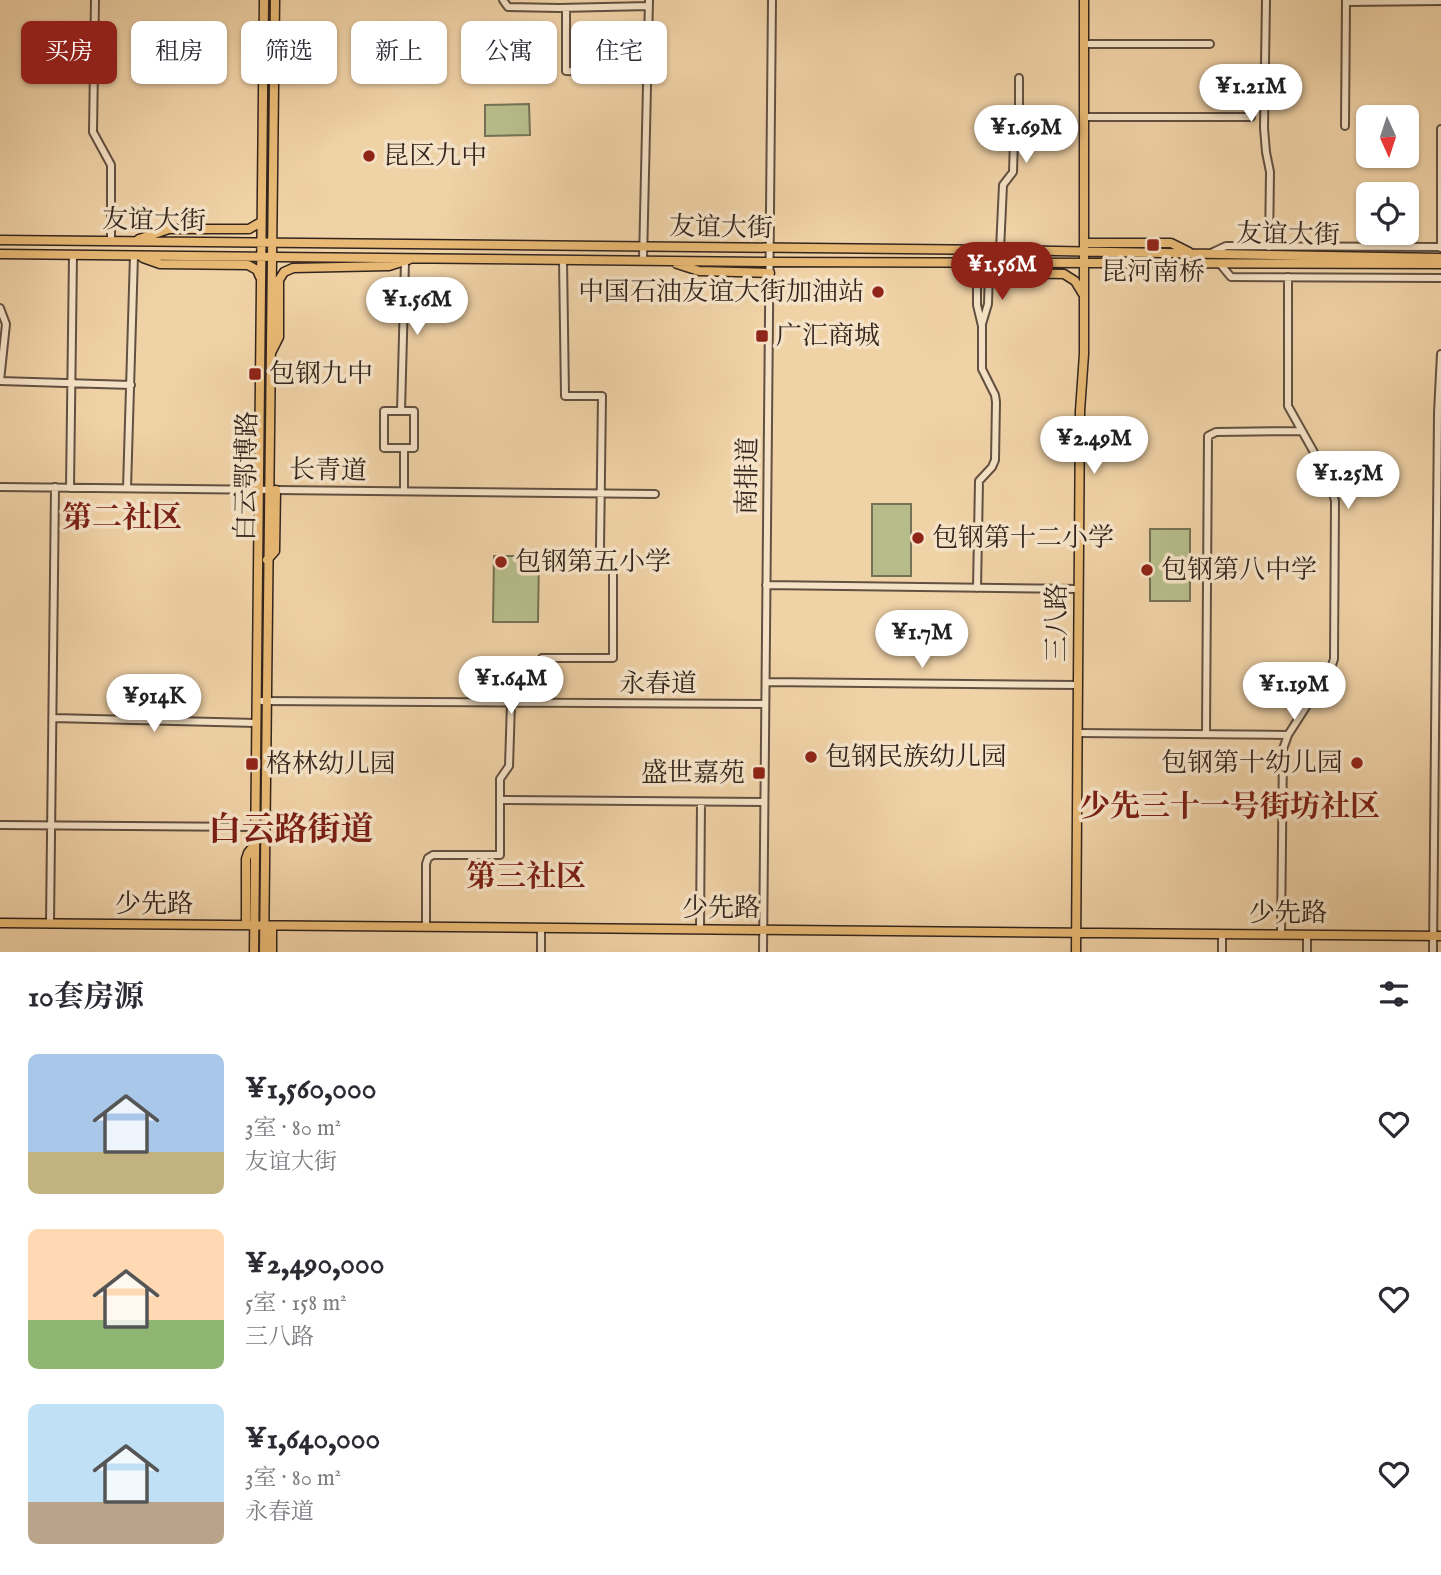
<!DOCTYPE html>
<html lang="zh">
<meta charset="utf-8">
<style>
body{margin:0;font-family:"IM FELL English","Noto Serif SC",serif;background:#f2f2f3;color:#2b2b33;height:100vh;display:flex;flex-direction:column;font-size:26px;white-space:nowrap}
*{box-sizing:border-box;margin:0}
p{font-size:23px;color:#7c7c81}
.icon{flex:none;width:38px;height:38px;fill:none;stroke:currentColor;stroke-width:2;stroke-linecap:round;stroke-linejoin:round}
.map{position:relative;height:952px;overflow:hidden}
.panel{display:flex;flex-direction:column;background:#fff;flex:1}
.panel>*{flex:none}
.banner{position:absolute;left:21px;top:21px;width:700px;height:63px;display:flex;gap:14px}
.needle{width:46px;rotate:177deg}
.tools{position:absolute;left:1356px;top:105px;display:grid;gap:14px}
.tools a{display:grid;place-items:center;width:63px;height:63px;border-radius:10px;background:#fff;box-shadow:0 2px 5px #0004;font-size:35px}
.price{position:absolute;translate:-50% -60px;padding:0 16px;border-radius:24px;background:#fff;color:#222;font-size:23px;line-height:46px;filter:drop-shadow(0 2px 4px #0008)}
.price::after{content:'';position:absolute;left:50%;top:42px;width:21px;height:16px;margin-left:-10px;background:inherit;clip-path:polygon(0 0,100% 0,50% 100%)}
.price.active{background:#8f2418;color:#fff}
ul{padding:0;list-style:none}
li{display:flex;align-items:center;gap:21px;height:175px;padding:0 28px}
li span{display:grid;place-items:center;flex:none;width:196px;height:140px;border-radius:10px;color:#555}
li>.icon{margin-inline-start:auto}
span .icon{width:84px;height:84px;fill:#fffc;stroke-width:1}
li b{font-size:30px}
h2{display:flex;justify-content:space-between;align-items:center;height:84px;padding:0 28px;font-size:30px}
.pill{padding:0 24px;border-radius:10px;background:#fff;box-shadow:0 2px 5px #0004;font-size:24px;line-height:63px}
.pill.active{background:#8f2418;color:#fff}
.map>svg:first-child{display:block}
.green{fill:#b6bd8a;stroke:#747154;stroke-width:2}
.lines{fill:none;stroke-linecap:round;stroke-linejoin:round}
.minor-casing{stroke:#625040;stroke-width:10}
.major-casing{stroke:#33251e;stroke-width:11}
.minor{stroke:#f5e2c6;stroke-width:6}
.major{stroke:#e8b974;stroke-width:8}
.poi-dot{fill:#8f2418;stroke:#f5e2c6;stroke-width:2.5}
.labels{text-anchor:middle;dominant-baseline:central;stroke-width:7;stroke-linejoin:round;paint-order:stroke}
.poi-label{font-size:26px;fill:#33251e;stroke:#f5e2c6;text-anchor:start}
.street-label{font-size:26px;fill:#33251e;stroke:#f5e2c6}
.quarter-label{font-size:30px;font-weight:bold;fill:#7a1f14;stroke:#f5e2c6}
.district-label{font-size:33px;font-weight:bold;fill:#7a1f14;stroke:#f5e2c6}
</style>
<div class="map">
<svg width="1441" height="952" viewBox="0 0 1441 952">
<rect width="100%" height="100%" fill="#f0d2a7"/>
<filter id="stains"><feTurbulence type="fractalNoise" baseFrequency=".00286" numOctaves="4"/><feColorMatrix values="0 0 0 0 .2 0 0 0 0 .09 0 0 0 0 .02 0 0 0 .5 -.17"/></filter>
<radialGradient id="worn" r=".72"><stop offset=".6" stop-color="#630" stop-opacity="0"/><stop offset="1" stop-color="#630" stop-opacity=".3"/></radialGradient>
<path class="green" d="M529,104L530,135L485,136V105Z
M872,504H911V576H872Z
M1150,529H1190V601H1150Z
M494,556H539L538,622H493Z"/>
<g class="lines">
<defs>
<path id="minor" d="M95,0L93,132L111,165V241
M503,0L508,7L559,8L649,6
M1266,0L1264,128L1266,152L1270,172L1269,247
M1346,2L1441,1
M566,8V71L593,72
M1084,44H1210
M1084,117H1251
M1345,126L1346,0
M1441,129V248
M1000,250L1003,185L1013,172L1014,139H1019V78
M1213,252L1226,246L1441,247
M643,260L649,0
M1221,265L1231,277L1441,278
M977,270V305L982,326V369L995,395L996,402L995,460L992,467L979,481L977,588
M1288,277V406L1330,481L1335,501L1334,659L1331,668L1288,735
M0,308L6,324L0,381
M982,324L988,304L989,273
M0,381L131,385
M384,411H414V448H384Z
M401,411L405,261
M0,487L655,494
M70,488L73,255
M127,488L134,255
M404,491V448
M766,585L1079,589
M542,658H613V573L600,548L602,396H565L563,260
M766,682L1078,685
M262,701L765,704
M53,718L257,723
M1206,732L1208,436L1216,432L1302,431
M1078,733L1288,735L1283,749L1281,934
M500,800L764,802
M0,825L255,827
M50,924L55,487
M426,927V864L428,858L433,855H500V779L509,766L511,703
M700,929L701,802
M1222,934V952
M541,952V928
M763,952L772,0
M1307,952V935
M1433,952L1438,413L1441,354"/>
<path id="major" d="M139,239L169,229H249L261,222
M0,240L1000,250L1441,258
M1084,243H1171L1189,252
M0,254L770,262L1441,264
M143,258L160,264L248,265L257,270L260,277
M677,264L699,271L770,273
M962,266L991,273L1064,274L1075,281L1083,294
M271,353L279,337V280L284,272L293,268L389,266L408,260
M250,490L251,433L259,421
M267,560L275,551L276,490
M0,923L1441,936
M246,925V859L248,853L255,844
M254,952L264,0
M264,952L275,0
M272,952V926
M1076,952L1080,411L1084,354V0"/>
</defs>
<use href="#minor" class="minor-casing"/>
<use href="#major" class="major-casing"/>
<use href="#minor" class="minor"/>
<use href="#major" class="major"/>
</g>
<g class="poi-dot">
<circle cx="369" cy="156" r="7"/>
<rect x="1146" y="238" width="14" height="14" rx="3.5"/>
<circle cx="878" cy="292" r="7"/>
<rect x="755" y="329" width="14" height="14" rx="3.5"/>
<rect x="248" y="367" width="14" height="14" rx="3.5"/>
<circle cx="918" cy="538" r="7"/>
<circle cx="501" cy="562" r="7"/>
<circle cx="1147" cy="570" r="7"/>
<circle cx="811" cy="757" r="7"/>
<circle cx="1357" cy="763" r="7"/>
<rect x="245" y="757" width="14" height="14" rx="3.5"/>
<rect x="752" y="766" width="14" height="14" rx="3.5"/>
</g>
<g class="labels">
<g class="poi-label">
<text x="383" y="156">昆区九中</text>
<text x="1153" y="272" text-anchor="middle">昆河南桥</text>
<text x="864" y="292" text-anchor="end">中国石油友谊大街加油站</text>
<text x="776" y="336">广汇商城</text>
<text x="269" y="374">包钢九中</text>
<text x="932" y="538">包钢第十二小学</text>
<text x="515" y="562">包钢第五小学</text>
<text x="1161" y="570">包钢第八中学</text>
<text x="825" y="757">包钢民族幼儿园</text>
<text x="1343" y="763" text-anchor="end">包钢第十幼儿园</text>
<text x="266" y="764">格林幼儿园</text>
<text x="745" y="773" text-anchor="end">盛世嘉苑</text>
</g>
<g class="street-label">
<text transform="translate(154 221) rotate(1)">友谊大街</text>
<text transform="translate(721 228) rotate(1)">友谊大街</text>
<text transform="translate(1288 235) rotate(1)">友谊大街</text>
<text transform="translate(328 471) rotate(1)">长青道</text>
<text transform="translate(247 476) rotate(-89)">白云鄂博路</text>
<text transform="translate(748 476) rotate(-89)">南排道</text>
<text transform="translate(1057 623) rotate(-90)">三八路</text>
<text x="658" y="684">永春道</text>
<text x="154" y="904">少先路</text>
<text x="721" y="908">少先路</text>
<text x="1288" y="913">少先路</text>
</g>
<g class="quarter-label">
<text x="122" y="519">第二社区</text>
<text x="1230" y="808">少先三十一号街坊社区</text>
<text x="526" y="878">第三社区</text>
</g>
<g class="district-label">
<text x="291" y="831">白云路街道</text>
</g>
</g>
<rect width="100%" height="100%" filter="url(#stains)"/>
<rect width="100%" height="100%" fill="url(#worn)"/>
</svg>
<div class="tools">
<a><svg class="needle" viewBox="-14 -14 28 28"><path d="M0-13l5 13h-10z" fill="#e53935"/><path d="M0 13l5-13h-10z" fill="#7c7c81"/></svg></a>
<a><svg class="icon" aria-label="locate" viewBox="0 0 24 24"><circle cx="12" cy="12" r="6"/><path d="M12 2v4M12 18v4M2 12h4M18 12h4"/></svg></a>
</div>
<b class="price" style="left:1251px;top:124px">¥1.21M</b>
<b class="price" style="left:1026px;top:165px">¥1.69M</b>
<b class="price active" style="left:1002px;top:302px">¥1.56M</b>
<b class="price" style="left:417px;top:337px">¥1.56M</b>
<b class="price" style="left:1094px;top:476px">¥2.49M</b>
<b class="price" style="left:1348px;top:511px">¥1.25M</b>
<b class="price" style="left:922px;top:670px">¥1.7M</b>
<b class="price" style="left:511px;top:716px">¥1.64M</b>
<b class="price" style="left:1294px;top:722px">¥1.19M</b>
<b class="price" style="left:154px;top:734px">¥914K</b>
<div class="banner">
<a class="pill active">买房</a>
<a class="pill">租房</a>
<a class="pill">筛选</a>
<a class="pill">新上</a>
<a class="pill">公寓</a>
<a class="pill">住宅</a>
</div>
</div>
<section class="panel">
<h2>10套房源<svg class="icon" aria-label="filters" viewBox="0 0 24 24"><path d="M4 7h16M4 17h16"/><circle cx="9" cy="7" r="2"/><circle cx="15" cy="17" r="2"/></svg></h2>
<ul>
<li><span style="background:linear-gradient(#a9c7e8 70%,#c2b280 0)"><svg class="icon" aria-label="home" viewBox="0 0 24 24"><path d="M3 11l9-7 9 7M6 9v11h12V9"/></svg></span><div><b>¥1,560,000</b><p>3室 · 80 m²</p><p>友谊大街</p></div><svg class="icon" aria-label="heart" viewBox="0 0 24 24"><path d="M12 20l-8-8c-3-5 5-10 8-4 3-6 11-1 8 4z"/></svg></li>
<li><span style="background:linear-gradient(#ffd9b3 65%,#8fb573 0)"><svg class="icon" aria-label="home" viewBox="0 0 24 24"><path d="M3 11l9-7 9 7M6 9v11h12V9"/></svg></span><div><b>¥2,490,000</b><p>5室 · 158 m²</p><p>三八路</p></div><svg class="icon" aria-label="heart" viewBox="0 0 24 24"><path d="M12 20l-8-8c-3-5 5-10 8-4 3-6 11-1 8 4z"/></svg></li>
<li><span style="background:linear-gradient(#bfe0f5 70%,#b9a48a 0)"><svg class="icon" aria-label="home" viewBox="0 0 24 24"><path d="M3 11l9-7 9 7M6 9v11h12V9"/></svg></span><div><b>¥1,640,000</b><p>3室 · 80 m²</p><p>永春道</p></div><svg class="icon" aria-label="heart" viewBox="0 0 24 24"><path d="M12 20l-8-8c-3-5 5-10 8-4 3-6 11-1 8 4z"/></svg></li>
</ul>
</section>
